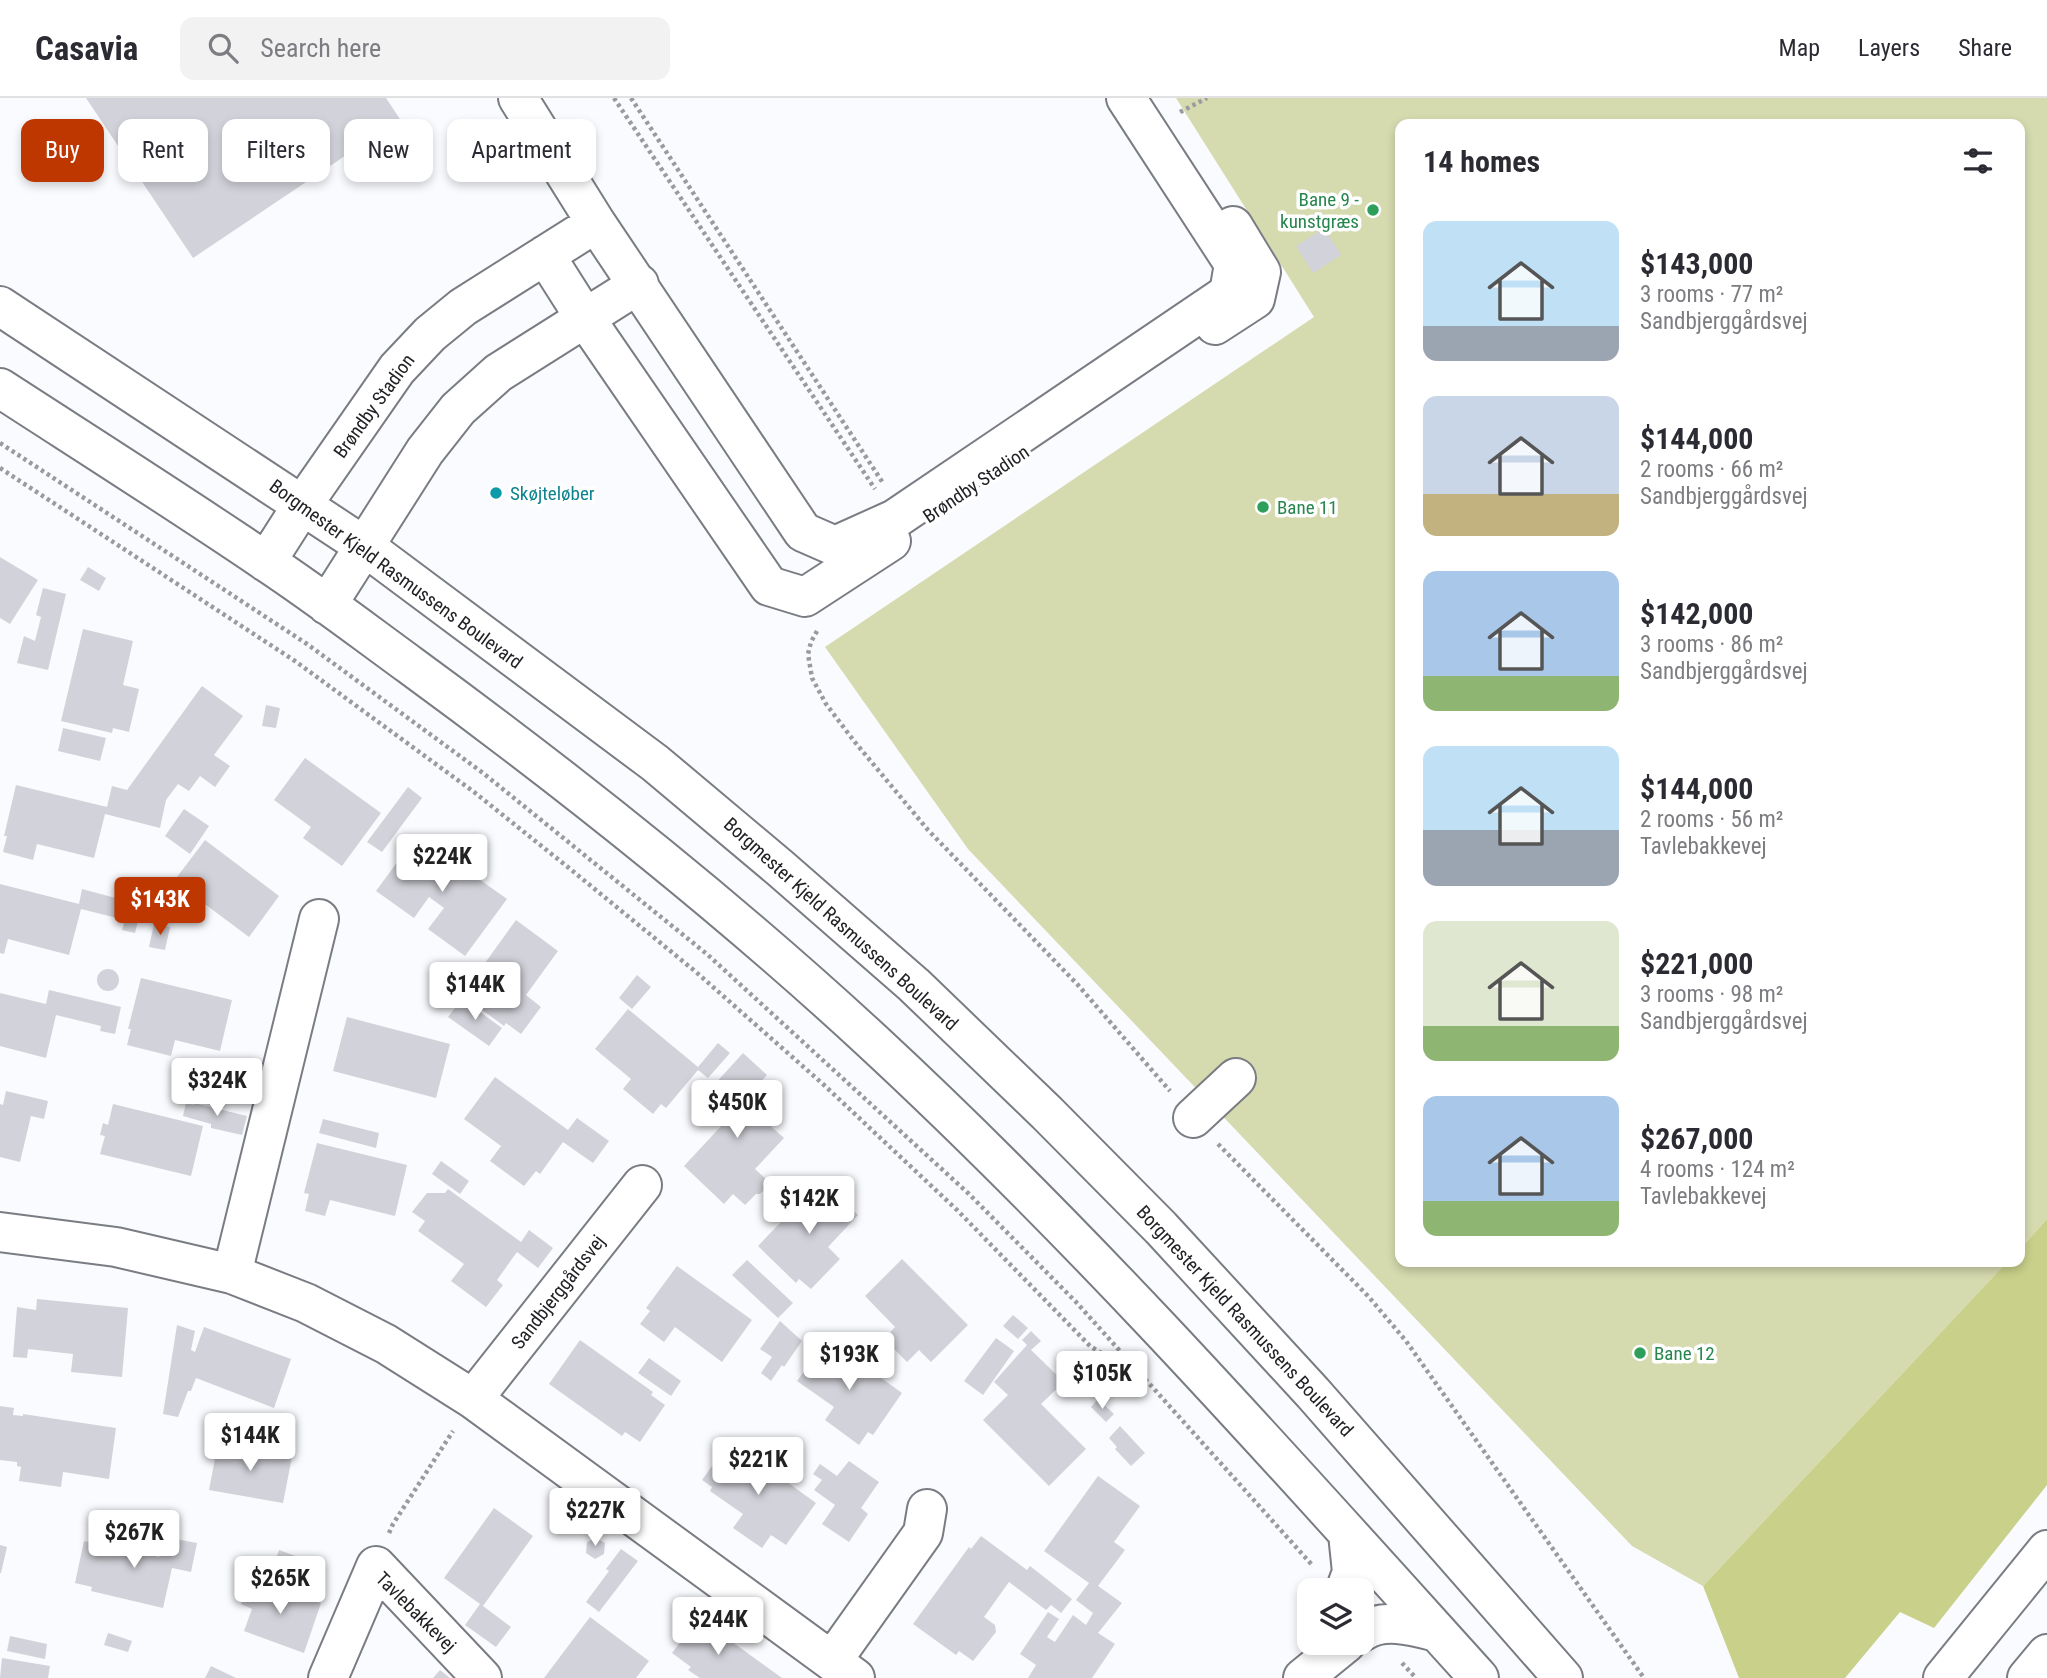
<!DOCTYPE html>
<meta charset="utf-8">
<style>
body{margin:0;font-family:"Roboto Condensed",sans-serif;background:#f2f2f3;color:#2b2b33;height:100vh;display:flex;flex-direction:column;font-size:26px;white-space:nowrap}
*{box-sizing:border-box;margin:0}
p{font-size:23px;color:#7c7c81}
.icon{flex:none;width:38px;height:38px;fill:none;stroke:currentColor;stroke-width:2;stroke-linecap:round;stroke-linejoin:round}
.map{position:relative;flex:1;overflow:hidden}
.details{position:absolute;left:1395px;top:21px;width:630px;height:1148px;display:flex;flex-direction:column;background:#fff;border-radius:14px;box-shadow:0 4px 10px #0003}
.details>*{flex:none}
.guide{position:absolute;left:21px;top:21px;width:665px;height:63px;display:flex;gap:14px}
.buttons{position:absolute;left:1297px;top:1480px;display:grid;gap:14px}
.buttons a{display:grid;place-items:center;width:77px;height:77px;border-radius:14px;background:#fff;box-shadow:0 4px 10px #0003;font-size:35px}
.price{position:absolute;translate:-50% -60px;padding:0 16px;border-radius:7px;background:#fff;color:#222;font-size:23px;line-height:46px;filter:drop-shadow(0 2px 4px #0008)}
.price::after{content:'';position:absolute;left:50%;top:42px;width:21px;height:16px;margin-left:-10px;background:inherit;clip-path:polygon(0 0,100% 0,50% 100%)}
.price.on{background:#bf3700;color:#fff}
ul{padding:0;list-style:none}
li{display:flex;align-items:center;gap:21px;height:175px;padding:0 28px}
li span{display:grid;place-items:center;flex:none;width:196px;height:140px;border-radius:14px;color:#555}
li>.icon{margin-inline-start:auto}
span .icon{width:84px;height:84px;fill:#fffc;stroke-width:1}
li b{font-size:30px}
h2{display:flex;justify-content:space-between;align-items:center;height:84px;padding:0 28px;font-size:30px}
.chip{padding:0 24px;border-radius:14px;background:#fff;box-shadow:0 4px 10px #0003;font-size:24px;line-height:63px}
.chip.on{background:#bf3700;color:#fff}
header{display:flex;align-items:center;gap:42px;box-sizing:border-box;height:98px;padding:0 35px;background:#fff;border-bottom:2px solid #e1e1e2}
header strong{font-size:33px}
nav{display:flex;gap:38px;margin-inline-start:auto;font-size:24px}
.search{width:490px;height:63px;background:#f2f2f3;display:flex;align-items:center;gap:18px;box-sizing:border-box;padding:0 24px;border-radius:14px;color:#7c7c81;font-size:26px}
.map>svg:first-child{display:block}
.green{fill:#d5daaf}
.forest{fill:#c9d08a}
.building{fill:#d2d2da}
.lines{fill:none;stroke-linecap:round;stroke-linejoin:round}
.minor-casing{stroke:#7a7c83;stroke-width:42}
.highway-casing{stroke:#7a7c83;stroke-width:42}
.path{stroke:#9a9b9e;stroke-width:4.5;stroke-dasharray:3.5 3.5;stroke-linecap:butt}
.minor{stroke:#fff;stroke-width:38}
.highway{stroke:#fff;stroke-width:38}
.leisure-dot{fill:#2e9e5b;stroke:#fff;stroke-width:2.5}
.culture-dot{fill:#0f9aa8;stroke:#fff;stroke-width:2.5}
.labels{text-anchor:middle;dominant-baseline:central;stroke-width:7;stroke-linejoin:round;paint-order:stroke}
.leisure-label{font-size:19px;fill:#27864d;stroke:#fff;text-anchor:start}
.street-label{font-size:19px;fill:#212225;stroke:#fff}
.culture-label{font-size:19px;fill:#0d838f;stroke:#fff;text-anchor:start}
</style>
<header>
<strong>Casavia</strong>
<div class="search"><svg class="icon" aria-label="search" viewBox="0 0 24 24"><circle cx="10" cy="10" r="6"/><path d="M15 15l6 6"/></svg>Search here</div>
<nav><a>Map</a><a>Layers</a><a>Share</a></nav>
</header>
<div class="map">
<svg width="2047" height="1580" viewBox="0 0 2047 1580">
<rect width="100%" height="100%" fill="#fafbfe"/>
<path class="green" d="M1176,0H2047V1121L2020,1151V26H1400V1164H2007L1703,1488L1632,1448L968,751L825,549L1314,219Z"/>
<path class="forest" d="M2047,1121V1387L1934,1530L1900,1514L1845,1580H1739L1703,1488L2007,1164H2020V1151Z"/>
<path class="building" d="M86,0H386L400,21L193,160Z
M1324,130L1341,157L1313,175L1296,148Z
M0,459L38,482L10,526L0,520Z
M88,469L106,480L99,493L80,482Z
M43,490L66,496L48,572L17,565L24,538L35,543L41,519L36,517Z
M83,531L133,543L123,587L139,591L129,634L113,630L112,635L61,623Z
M202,588L243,618L214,657L230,668L215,689L200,678L189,693L178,686L166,702L160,730L105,716L94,760L37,746L33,762L3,754L7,738H4L16,687L107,709L112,688L127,692Z
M266,607L280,610L276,630L262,628Z
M63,630L106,640L100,663L58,653Z
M305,660L381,715L342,768L303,740L311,729L274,702Z
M408,689L422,700L382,754L367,744Z
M184,711L209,728L190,756L165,738Z
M417,737L507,801L465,858L428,831L444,810L429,799L414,820L376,793Z
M205,742L279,798L249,839L174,783Z
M0,786L79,806L82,791L142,807L135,835L122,832L125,822L81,811L69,857L8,841L4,856L0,855Z
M516,822L558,853L526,897L541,909L521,936L506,925L504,928L462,897Z
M154,826L170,829L165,852L149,849Z
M97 882a11 11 0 1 1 22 0a11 11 0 1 1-22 0Z
M637,877L651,889L632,911L619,900Z
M141,880L232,902L220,953L175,942L171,958L127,947L131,931H128Z
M49,892L121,909L115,936L100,933L101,928L56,917L46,960L0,948V895L46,906Z
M462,901L502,930L489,948L448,919Z
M628,911L698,969L718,945L730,955L708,980L698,972L666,1010L661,1006L653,1016L623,991L631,981L595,951Z
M347,919L450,946L436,1000L333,973Z
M743,955L767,977L743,1003L784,1040L755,1071L767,1082L768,1088L760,1096H756L745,1107L733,1096L724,1106L684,1068L738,1010L713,988Z
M495,979L568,1032L577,1020L609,1043L593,1065L563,1044L540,1076L536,1073L524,1088L490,1063L501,1048L464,1021Z
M192,982L229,991L224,1010L188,1001Z
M6,993L48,1003L44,1021L31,1018L20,1064L0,1059V1006L3,1007Z
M186,1005L194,1007V1005L247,1018L242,1037L211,1030V1026L183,1018Z
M113,1006L203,1028L191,1078L100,1056L105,1038L100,1037L103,1025L108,1027Z
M323,1021L379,1035L376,1050L319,1035Z
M317,1045L407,1067L395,1118L330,1102L325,1118L305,1113L309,1096L304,1095Z
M441,1063L469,1083L460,1096L432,1076Z
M821,1082L858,1117L828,1149L840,1161L811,1191L799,1181L796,1185L758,1148Z
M448,1091L521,1144L529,1132L553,1150L538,1170L517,1154L497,1182L503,1187L486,1209L451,1183L464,1166L418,1133L425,1123L412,1114L427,1095H445Z
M902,1161L968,1227L931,1264L919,1252L907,1264L884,1241L895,1229L865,1198Z
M747,1162L793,1205L778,1220L732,1177Z
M677,1168L752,1222L722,1264L675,1229L664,1244L640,1226L650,1213L646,1210Z
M37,1201L128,1210L122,1279L71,1274L73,1256L28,1251L27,1260L13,1259L17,1209L36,1212Z
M1013,1217L1028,1230L1018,1241L1003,1228Z
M780,1223L802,1243L784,1269L782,1267L771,1283L761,1275L772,1259L760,1251Z
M177,1227L195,1233L191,1252L195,1254L204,1229L291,1261L274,1310L196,1280L191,1293H188L178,1319L163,1316Z
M1031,1233L1041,1243L1031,1252L1064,1284L1041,1306L1086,1351L1049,1388L983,1322L1008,1297L994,1284L1027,1247L1022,1242Z
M996,1240L1014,1253L983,1297L964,1283Z
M827,1241L902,1295L873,1337L868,1334L859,1347L825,1322L834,1309L797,1283Z
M580,1242L653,1294L651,1297L665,1307L640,1344L625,1334L622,1338L549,1286Z
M649,1260L681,1283L671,1298L638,1275Z
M1098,1301L1114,1316L1106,1324L1091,1309Z
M0,1308L14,1310L13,1317L23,1318V1316L116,1330L109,1381L63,1374L61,1389L19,1383L21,1369L17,1368V1364L0,1362Z
M1120,1328L1145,1355L1131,1368L1115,1351L1117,1349L1109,1340Z
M218,1345L292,1359L283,1405L209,1392Z
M728,1346L739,1354L741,1351L816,1405L786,1447L771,1437L762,1450L733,1430L743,1416L710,1393L712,1389L702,1382Z
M849,1363L879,1384L861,1410L868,1416L849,1444L822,1426L835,1407L814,1392L822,1382L813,1376L820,1366L837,1378Z
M1098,1378L1140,1408L1114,1444L1125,1452L1098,1488L1122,1505L1098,1535L1115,1546L1092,1580H1028L1036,1567L1020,1556L1048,1514L1059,1521L1047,1539L1055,1544L1073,1517L1086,1527L1093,1515L1076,1502L1089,1485L1044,1453Z
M494,1410L533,1438L483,1508L511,1529L496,1549L465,1527L480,1506L444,1480Z
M92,1425L122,1431L120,1441L90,1435Z
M981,1438L1027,1472L1030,1468L1072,1501L1061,1515L1051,1507L1046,1512L1009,1484L984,1519L995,1527L996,1534L973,1563L959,1553L956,1557L913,1526L969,1449L971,1451Z
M165,1439L197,1445L191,1474L172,1470L163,1510L91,1493L92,1489L75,1485L84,1443L159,1459Z
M596,1440L605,1445L604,1456L595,1461L586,1455L587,1444Z
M0,1447L7,1449L1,1475H0Z
M621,1451L638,1463L599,1514L586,1504L609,1473L606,1471Z
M279,1452L301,1460L296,1474L274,1466Z
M262,1484L321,1505L304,1555L244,1533L252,1511L241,1506L249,1486L259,1490Z
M590,1519L649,1563L636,1580H544Z
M697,1522L715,1536L717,1533L782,1580H700L688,1572L691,1569L672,1555Z
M108,1535L132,1543L128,1554L104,1547Z
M10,1538L47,1546L45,1561L7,1553Z
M2,1560L50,1568L48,1580H0Z
M211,1568L236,1580H205Z
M440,1572L450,1580H433Z"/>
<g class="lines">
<defs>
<path id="minor" d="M518,0L596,125L803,434L835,448L895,421L1229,195L1234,166L1126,0
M545,157L585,220L769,488L805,499L891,443
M0,208L364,448L655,665L780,770L914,887L1047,1015L1161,1130L1313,1295L1563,1580
M1215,227L1255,201L1261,174L1233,128
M0,290C88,347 178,404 265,463C315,496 362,532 410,567C570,684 725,807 871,942C1087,1142 1282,1362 1479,1580
M266,464L303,406L397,271L430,236L463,209L596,125
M327,507L425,353L458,311L498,275L639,186
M1193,1020L1236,980
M0,1134L116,1149L232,1176L306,1205L386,1246L473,1301L855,1580
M232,1176L319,821
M473,1301L642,1087
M1345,1493L1352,1474L1348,1436
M1362,1534C1383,1519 1414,1528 1437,1534
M832,1563L923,1435L927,1411
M328,1580L376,1468L482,1580
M1303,1580L1346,1545"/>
<path id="highway" d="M1943,1580L2047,1452
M2027,1580L2047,1556"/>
</defs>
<use href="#minor" class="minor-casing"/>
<use href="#highway" class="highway-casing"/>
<path class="path" d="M614,0L875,391
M631,0L883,385
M1180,14L1207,0
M0,345L307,546L483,675L708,857L969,1096L1076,1204L1313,1468
M0,370L295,563L474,694L569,770L696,874L824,987L957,1112L1090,1248L1143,1281
M817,533L811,544L808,556L812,580L826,606L854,643L928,732L1078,887L1170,993
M1218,1046L1368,1198L1406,1243L1644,1580
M389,1435L393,1426L453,1333
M1402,1565L1416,1580"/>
<use href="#minor" class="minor"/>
<use href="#highway" class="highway"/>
</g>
<g class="leisure-dot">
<circle cx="1373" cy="112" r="7"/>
<circle cx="1263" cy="409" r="7"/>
<circle cx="1640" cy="1255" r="7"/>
</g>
<circle class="culture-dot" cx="496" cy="395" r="7"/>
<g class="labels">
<g class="leisure-label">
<text x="1359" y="101" text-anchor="end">Bane 9 -<tspan x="1359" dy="22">kunstgræs</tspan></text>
<text x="1277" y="409">Bane 11</text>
<text x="1654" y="1255">Bane 12</text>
</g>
<g class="street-label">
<text transform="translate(374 308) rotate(-54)">Brøndby Stadion</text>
<text transform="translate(976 386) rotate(-34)">Brøndby Stadion</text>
<text transform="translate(396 476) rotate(36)">Borgmester Kjeld Rasmussens Boulevard</text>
<text transform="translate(841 826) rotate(42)">Borgmester Kjeld Rasmussens Boulevard</text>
<text transform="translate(558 1194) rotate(-52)">Sandbjerggårdsvej</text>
<text transform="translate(1245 1223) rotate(47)">Borgmester Kjeld Rasmussens Boulevard</text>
<text transform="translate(416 1514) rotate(45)">Tavlebakkevej</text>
</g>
<g class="culture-label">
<text x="510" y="395">Skøjteløber</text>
</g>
</g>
</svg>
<div class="buttons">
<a><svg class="icon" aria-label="layers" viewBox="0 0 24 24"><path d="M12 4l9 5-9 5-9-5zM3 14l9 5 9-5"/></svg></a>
</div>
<b class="price" style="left:442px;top:796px">$224K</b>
<b class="price on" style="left:160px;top:839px">$143K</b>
<b class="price" style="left:475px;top:924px">$144K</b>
<b class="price" style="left:217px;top:1020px">$324K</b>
<b class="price" style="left:737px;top:1042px">$450K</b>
<b class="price" style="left:809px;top:1138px">$142K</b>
<b class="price" style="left:849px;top:1294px">$193K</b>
<b class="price" style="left:1102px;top:1313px">$105K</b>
<b class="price" style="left:250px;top:1375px">$144K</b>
<b class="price" style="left:758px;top:1399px">$221K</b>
<b class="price" style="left:595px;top:1450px">$227K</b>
<b class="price" style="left:134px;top:1472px">$267K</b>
<b class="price" style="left:280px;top:1518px">$265K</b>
<b class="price" style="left:718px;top:1559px">$244K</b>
<div class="guide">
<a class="chip on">Buy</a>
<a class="chip">Rent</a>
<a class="chip">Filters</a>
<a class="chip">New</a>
<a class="chip">Apartment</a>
</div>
<section class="details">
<h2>14 homes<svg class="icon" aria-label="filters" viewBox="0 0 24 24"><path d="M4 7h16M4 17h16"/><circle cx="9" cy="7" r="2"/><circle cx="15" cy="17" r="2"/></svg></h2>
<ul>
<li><span style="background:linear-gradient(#bfe0f5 75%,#9aa5b1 0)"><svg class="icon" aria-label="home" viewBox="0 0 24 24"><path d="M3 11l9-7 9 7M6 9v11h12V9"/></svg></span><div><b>$143,000</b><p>3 rooms · 77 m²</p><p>Sandbjerggårdsvej</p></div></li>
<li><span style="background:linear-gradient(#c9d6e8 70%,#c2b280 0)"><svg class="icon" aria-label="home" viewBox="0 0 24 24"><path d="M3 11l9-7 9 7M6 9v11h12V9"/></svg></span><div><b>$144,000</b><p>2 rooms · 66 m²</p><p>Sandbjerggårdsvej</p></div></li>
<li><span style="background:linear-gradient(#a9c7e8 75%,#8fb573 0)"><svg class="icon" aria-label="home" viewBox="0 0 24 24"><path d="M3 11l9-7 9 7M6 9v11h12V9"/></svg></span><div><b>$142,000</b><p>3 rooms · 86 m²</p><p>Sandbjerggårdsvej</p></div></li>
<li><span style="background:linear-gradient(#bfe0f5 60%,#9aa5b1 0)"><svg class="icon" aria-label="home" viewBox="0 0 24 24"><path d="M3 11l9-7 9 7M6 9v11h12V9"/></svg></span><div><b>$144,000</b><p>2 rooms · 56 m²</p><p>Tavlebakkevej</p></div></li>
<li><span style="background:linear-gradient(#dfe7d0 75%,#8fb573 0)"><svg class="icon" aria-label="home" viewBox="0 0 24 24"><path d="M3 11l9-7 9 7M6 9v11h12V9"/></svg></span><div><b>$221,000</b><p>3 rooms · 98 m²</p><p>Sandbjerggårdsvej</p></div></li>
<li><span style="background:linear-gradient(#a9c7e8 75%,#8fb573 0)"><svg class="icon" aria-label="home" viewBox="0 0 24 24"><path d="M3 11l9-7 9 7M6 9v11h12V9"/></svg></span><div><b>$267,000</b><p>4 rooms · 124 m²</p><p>Tavlebakkevej</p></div></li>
</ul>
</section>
</div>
